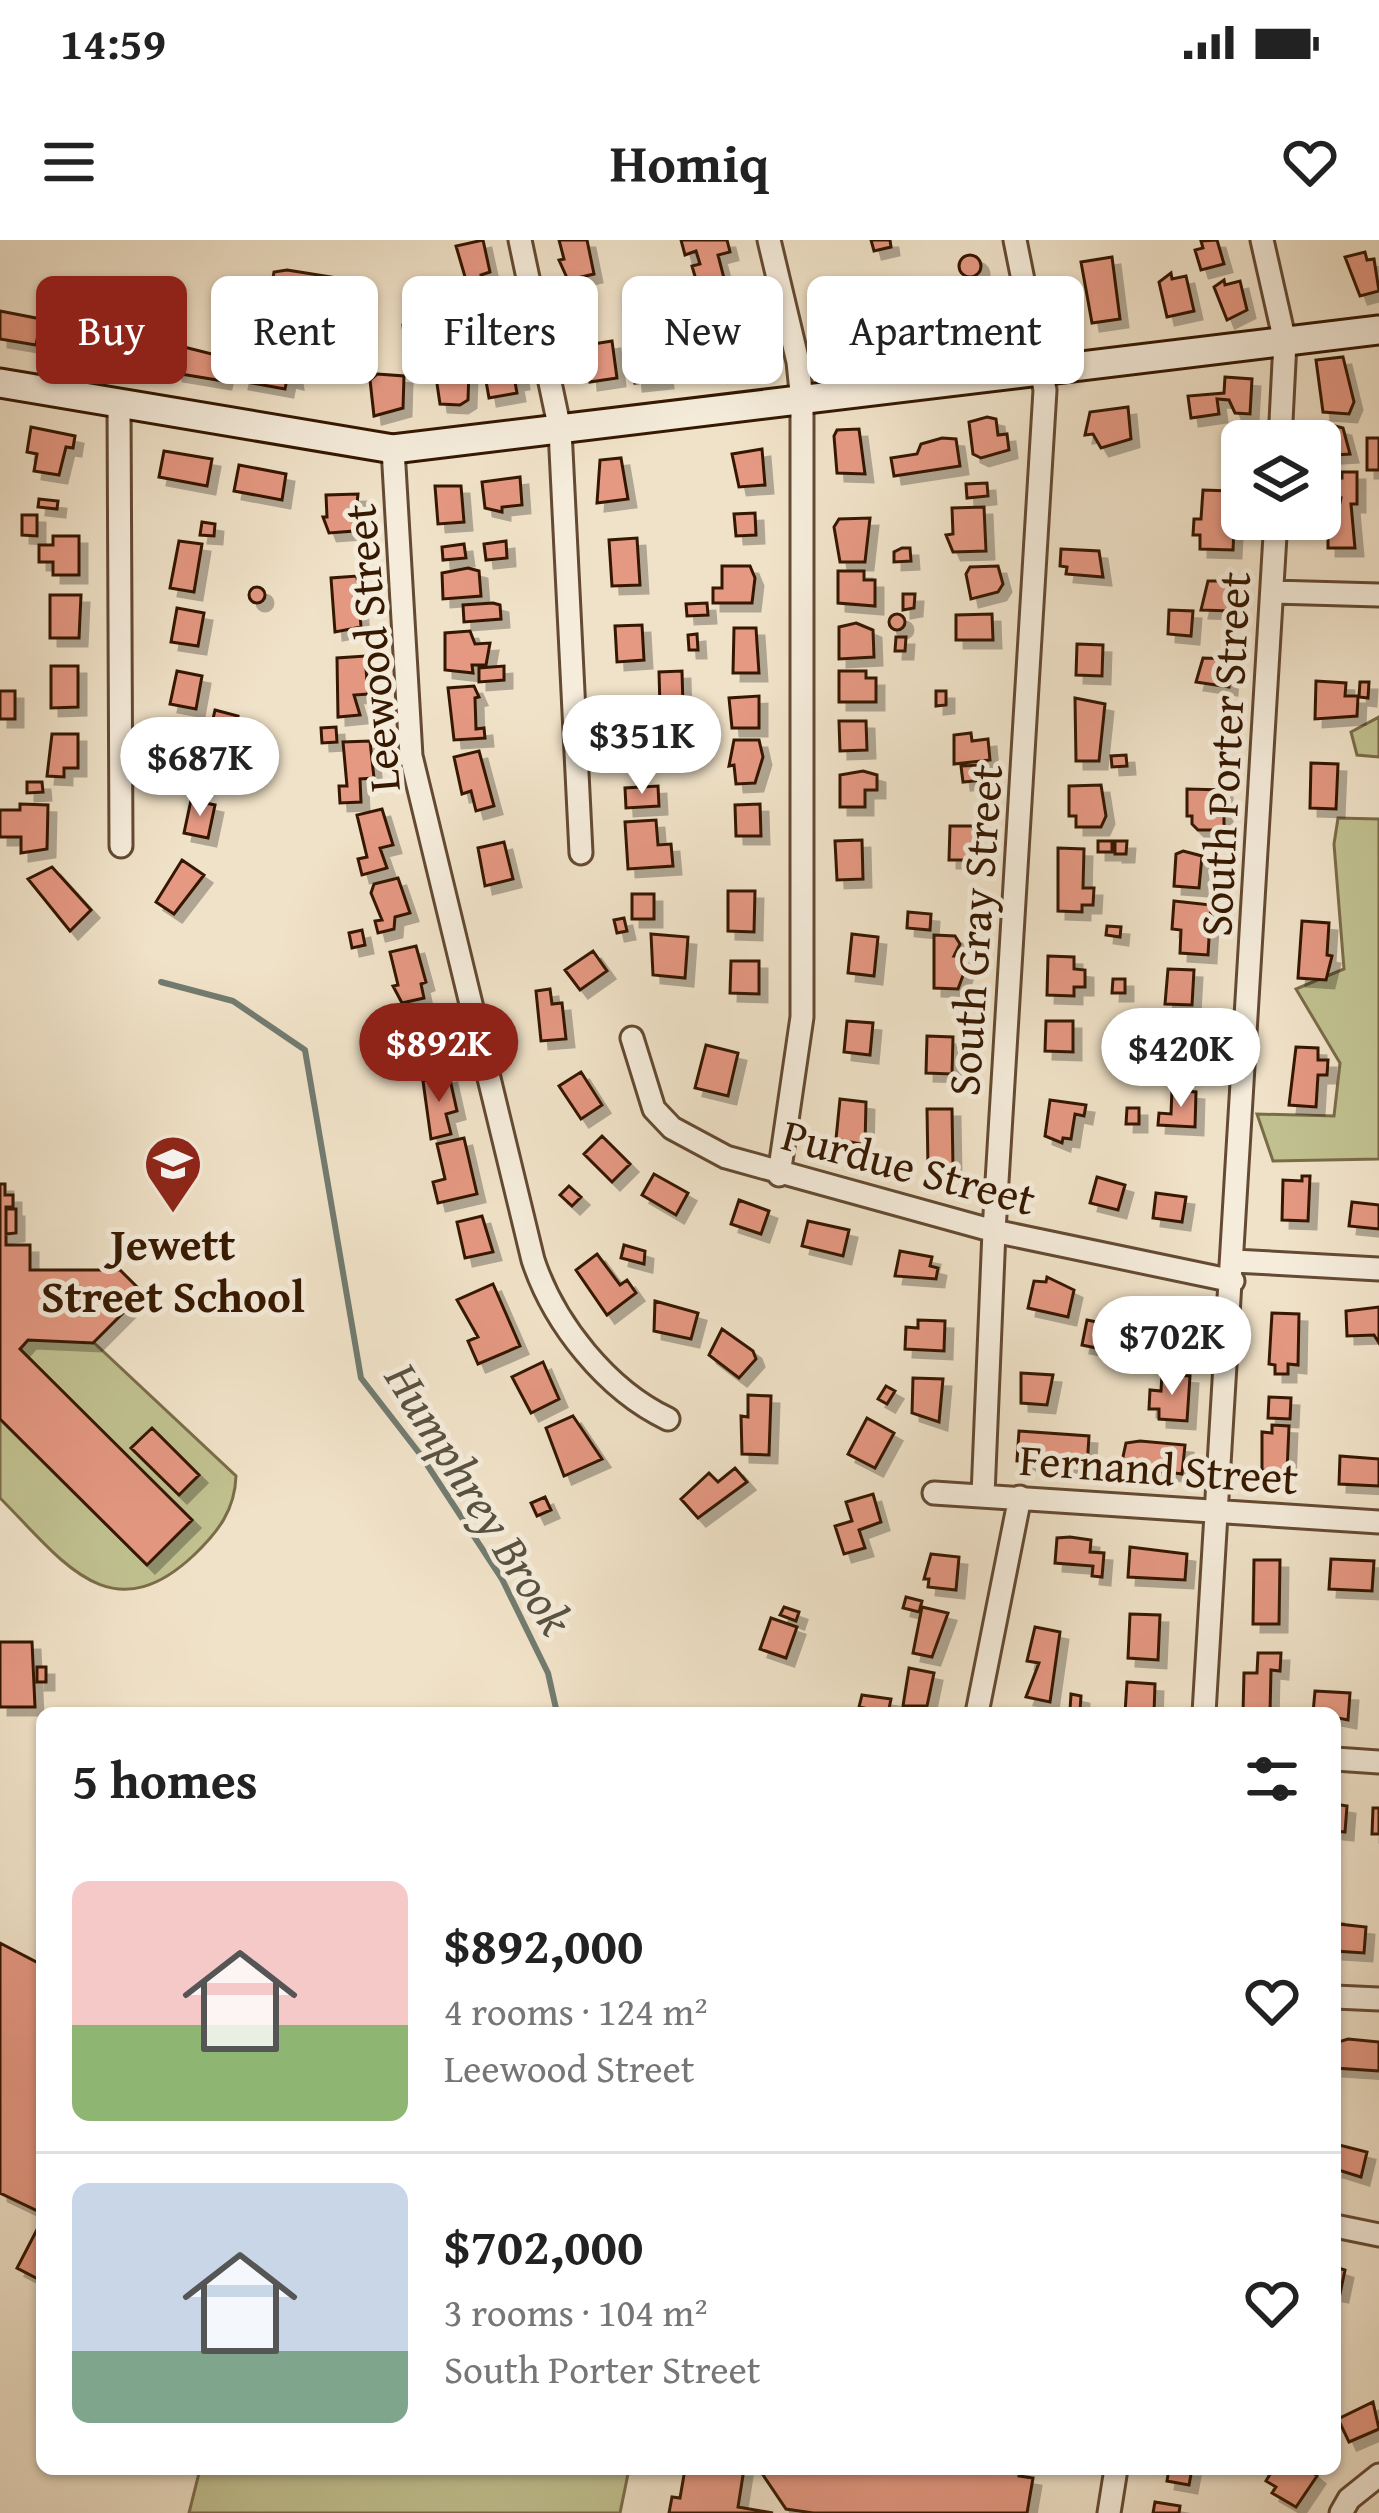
<!DOCTYPE html>
<meta charset="utf-8">
<style>
body{margin:0;font-family:"Gentium Book Plus",serif;background:#f6f6f6;color:#222;height:100vh;display:flex;flex-direction:column;font-size:45px;white-space:nowrap}
*{box-sizing:border-box;margin:0}
p{font-size:39px;color:#767676}
.icon{flex:none;width:66px;height:66px;fill:none;stroke:currentColor;stroke-width:2;stroke-linecap:round;stroke-linejoin:round}
.map{position:relative;flex:1;overflow:hidden}
.side{position:absolute;left:36px;top:1467px;width:1305px;height:768px;display:flex;flex-direction:column;background:#fff;border-radius:18px;box-shadow:0 3px 9px #0004}
.side>*{flex:none}
.top-card{position:absolute;left:36px;top:36px;width:1308px;height:108px;display:flex;gap:24px}
.tools{position:absolute;left:1221px;top:180px;display:grid;gap:24px}
.tools a{display:grid;place-items:center;width:120px;height:120px;border-radius:18px;background:#fff;box-shadow:0 3px 9px #0004;font-size:60px}
.price{position:absolute;translate:-50% -102px;padding:0 27px;border-radius:42px;background:#fff;color:#222;font-size:39px;line-height:78px;filter:drop-shadow(0 3px 6px #0008)}
.price::after{content:'';position:absolute;left:50%;top:72px;width:36px;height:27px;margin-left:-18px;background:inherit;clip-path:polygon(0 0,100% 0,50% 100%)}
.price.on{background:#8f2418;color:#fff}
ul{padding:0;list-style:none}
li{display:flex;align-items:center;gap:36px;height:300px;padding:0 36px}
li+li{border-top:3px solid #e0e0e0}
li span{display:grid;place-items:center;flex:none;width:336px;height:240px;border-radius:18px;color:#555}
li>.icon{margin-inline-start:auto}
span .icon{width:144px;height:144px;fill:#fffc;stroke-width:1}
li b{font-size:51px}
h2{display:flex;justify-content:space-between;align-items:center;height:144px;padding:0 36px;font-size:51px}
.pill{padding:0 42px;border-radius:18px;background:#fff;box-shadow:0 3px 9px #0004;font-size:42px;line-height:108px}
.pill.on{background:#8f2418;color:#fff}
.status{display:flex;justify-content:space-between;align-items:center;height:84px;padding:0 60px;background:#fff;direction:ltr}
.status svg{height:33px;fill:currentColor}
header{display:flex;justify-content:space-between;align-items:center;height:156px;padding:0 36px;background:#fff;font-size:54px;font-weight:700}
.map>svg:first-child{display:block}
.green{fill:#c1c190;stroke:#7b6c48;stroke-width:3}
.lines{fill:none;stroke-linecap:round;stroke-linejoin:round}
.stream{stroke:#727b70;stroke-width:6}
.building{fill:#e59882;stroke:#351800;stroke-width:3;filter:url(#shadow)}
.street-casing{stroke:#644a32;stroke-width:27}
.secondary-casing{stroke:#351800;stroke-width:33}
.street{stroke:#f5ecdb;stroke-width:21}
.secondary{stroke:#f5ecdb;stroke-width:27}
.labels{text-anchor:middle;dominant-baseline:central;stroke-width:10;stroke-linejoin:round;paint-order:stroke}
.street-label{font-size:45px;fill:#351800;stroke:#f5ecdb}
.poi-label{font-size:45px;font-weight:bold;fill:#351800;stroke:#f5ecdb}
.water-label{font-size:48px;font-style:italic;fill:#595241;stroke:#f5ecdb}
</style>
<div class="status"><b>14:59</b><svg viewBox="0 0 49 12"><path d="M0 12V9h3v3zM5 12V6h3v6zM10 12V3h3v9zM15 12V0h3v12zM26 1h20v11H26zM47 4h2v5h-2z"/></svg></div>
<header><svg class="icon" aria-label="menu" viewBox="0 0 24 24"><path d="M4 6h16M4 12h16M4 18h16"/></svg>Homiq<svg class="icon" aria-label="heart" viewBox="0 0 24 24"><path d="M12 20l-8-8c-3-5 5-10 8-4 3-6 11-1 8 4z"/></svg></header>
<div class="map">
<svg width="1379" height="2273" viewBox="0 0 1379 2273">
<defs>
<filter id="shadow"><feDropShadow dx="8" dy="8" stdDeviation="0" flood-color="#0004"/></filter>
</defs>
<rect width="100%" height="100%" fill="#f0e2c8"/>
<filter id="stains"><feTurbulence type="fractalNoise" baseFrequency=".00167" numOctaves="4"/><feColorMatrix values="0 0 0 0 .2 0 0 0 0 .09 0 0 0 0 .02 0 0 0 .5 -.17"/></filter>
<radialGradient id="worn" r=".72"><stop offset=".6" stop-color="#630" stop-opacity="0"/><stop offset="1" stop-color="#630" stop-opacity=".3"/></radialGradient>
<path class="green" d="M1379,477V517L1357,515L1351,492Z
M1338,578L1379,579V919L1273,921L1257,874L1334,876L1340,823L1296,749L1344,729L1334,604Z
M28,1100H91L236,1236C235,1270 218,1292 194,1315C110,1394 62,1320 0,1258V1179L146,1324L191,1281L20,1109Z
M200,2229H629L620,2273H189Z"/>
<g class="lines">
<path class="stream" d="M161,742L233,761L305,810L361,1138L420,1214L502,1339L548,1433L557,1473"/>
</g>
<path class="building" d="M483,0L490,32L481,35L483,44L468,47L456,6Z
M559,0H587L594,34L568,40L559,20L564,19Z
M681,0H727L730,12L718,15L725,42L699,50L692,26L700,24L696,11L685,15Z
M871,0H890L891,7L874,11Z
M1217,0L1224,24L1201,30L1195,10L1203,8L1201,1Z
M1365,12L1367,20L1374,19L1379,51L1360,56L1345,17Z
M959 26a11 11 0 1 1 22 0a11 11 0 1 1-22 0Z
M1112,17L1120,79L1092,83L1081,22Z
M287,30L331,37L327,59L308,56L307,66L269,60L274,32Z
M1171,33L1172,39L1186,36L1194,71L1167,77L1159,42Z
M983,39L984,48L994,47L1000,56L1008,85L1000,86L1002,96L969,101L962,52L974,50L972,40Z
M1224,40L1225,45L1240,41L1247,70L1227,80L1214,47Z
M661,59L664,84L643,87L640,62Z
M0,71L41,79L36,105L0,99Z
M126,75L143,84L140,99L158,102L146,127L114,120Z
M862,81L866,106L853,108L847,119L832,118L823,89Z
M413,84L419,112L406,114L403,85Z
M743,84L744,89L756,86L762,111L730,124L724,89Z
M52,85L102,94L98,110L80,107L79,115L48,109Z
M497,89L500,107L479,111L476,93Z
M648,91L650,102L660,101L665,140L635,143L631,93Z
M434,95L438,113L427,115L424,97Z
M700,98L714,100L718,129L687,134L683,104Z
M612,101L617,138L590,142L587,105Z
M180,106L228,118L223,141L175,133Z
M247,111L291,119L295,141L287,139L285,149L241,141Z
M1343,117L1354,162L1349,174L1323,172L1316,120Z
M506,121L507,126L518,122L521,141L515,142L517,153L489,158L484,130Z
M449,127L450,132L469,131L468,160L460,165L440,164L436,137Z
M377,134L404,136L403,168L374,176L370,140Z
M1225,137L1252,139L1250,174L1235,173L1229,160L1217,159L1219,174L1191,178L1188,156L1224,153Z
M1128,167L1131,199L1101,208L1093,194L1085,195L1090,172Z
M987,177L996,179L998,195L1007,194L1009,210L981,218L973,214L969,182Z
M1327,184L1343,188L1350,214L1320,216V201L1309,199H1317L1316,188Z
M31,187L75,196L73,208L66,207L59,235L34,231L37,214L27,212Z
M859,189L865,234L837,233L834,196L837,190Z
M942,198L956,199L960,226L894,236L891,218L917,214L921,204Z
M1367,198H1379V230H1367Z
M762,209L765,245L739,247L732,214Z
M164,211L212,219L207,246L159,237Z
M621,218L628,259L597,263L600,220Z
M239,225L286,234L282,260L234,251Z
M1342,232H1357V264H1351L1355,308H1328V272H1338L1341,258H1320V239L1342,238Z
M520,237L522,265L502,267V272L485,268L482,242Z
M987,243L988,256L967,258L966,244Z
M435,246H461L464,282L438,284Z
M1203,250L1230,251L1229,270H1235L1233,310L1200,309V295H1193L1194,279H1201Z
M358,254L354,291L329,293L323,277H327L326,255Z
M39,259L58,261L57,269L38,267Z
M984,267L986,311L953,312L946,295L953,294L952,268Z
M755,273L756,295L736,296L734,274Z
M22,275H37V296L22,295Z
M870,278L865,322H840L834,287L839,279Z
M202,282L215,284L214,296L200,295Z
M53,296H79V335H53V322H39V305H53Z
M637,298L640,345L612,346L609,300Z
M179,301L202,304L194,352L170,348Z
M506,301L507,318L486,320L484,304Z
M464,304L466,318L443,320L442,307Z
M902,308H910L911,321L894,322V312Z
M1061,309L1099,311L1103,337L1066,334L1067,327L1060,326Z
M722,326H750L755,338L752,363H713V348H722Z
M998,326L1003,344L998,352L971,359L966,334L970,327Z
M468,328L479,331L481,356L443,359L442,333Z
M838,331H864V340H875V366L838,363Z
M357,336L361,387L335,392L331,338Z
M1208,341H1233L1232,371L1201,370Z
M249 355a8 8 0 1 1 16 0a8 8 0 1 1-16 0Z
M903,354H915L914,368L903,370Z
M50,355H81L79,398H50Z
M493,363L500,365L501,379L464,382L463,365Z
M707,363L708,375L687,376L686,364Z
M177,368L204,373L198,406L171,402Z
M1169,370L1193,371L1191,396L1168,394Z
M992,374L993,400H956V375Z
M889 382a8 8 0 1 1 16 0a8 8 0 1 1-16 0Z
M856,383L873,390L874,417L839,419V387Z
M642,385L644,420L617,422L615,386Z
M734,388H756L759,433H733Z
M470,391L475,404L490,403L486,425H472L473,433L445,430V393Z
M697,394L698,410H689L688,395Z
M896,397H906L905,411H895Z
M1077,404L1103,405L1102,436L1076,435Z
M365,416L368,454L354,455L360,475L338,477L337,418Z
M1203,418L1230,419L1235,437L1230,436L1229,447L1196,442Z
M51,426H78V467L51,468Z
M504,426V440L479,442V428Z
M177,431L202,436L196,469L170,464Z
M682,431L683,466L660,467L659,432Z
M839,431H866V438H876V462H839Z
M1316,441L1346,443L1345,456H1358L1357,476L1315,479Z
M1360,442H1369L1368,458L1359,457Z
M474,446L479,457L475,458L476,489L484,488L485,498L454,500L448,448Z
M0,451H15V479H0Z
M936,451H946V465L936,466Z
M759,456V488H732L729,458Z
M1075,458L1105,464L1099,521H1076Z
M215,470L238,476L235,493L211,488Z
M659,476H683V489H673V499H660Z
M839,481H866L867,510L840,511Z
M336,487L337,502L322,503L321,488Z
M971,493L972,501L988,499L990,520L954,524V495Z
M52,494H78V528H64V537L47,536Z
M178,494L204,499L192,538L163,532Z
M734,500H759L763,517L755,543L736,544L734,525L729,526Z
M370,501L374,538L360,539L361,562L340,563L339,546H347L343,502Z
M479,511L494,566L476,571L471,551L462,554L454,517Z
M1126,515L1127,526L1112,527L1111,516Z
M1311,523L1338,524L1336,569L1310,568Z
M984,525L985,540L963,542L961,526Z
M863,531L877,535V550H865V567H840V535Z
M27,542H42L43,552L27,553Z
M1101,545L1106,576L1101,587H1076V576H1069V546Z
M658,546L659,566L626,568L625,548Z
M1187,549L1224,550V590H1198L1192,584V576H1187Z
M191,560L215,565L208,598L184,593Z
M20,564L48,565L47,609L21,613V597H0V570H20Z
M760,564L761,596H736L735,565Z
M382,569L393,605L380,608L387,628L362,635L358,619L367,617L357,575Z
M656,580L658,605L671,604L673,626L628,629L625,582Z
M950,586H974V620H949Z
M862,600L863,639L837,640L835,601Z
M1098,601H1112V612H1098Z
M1115,601H1127L1126,614H1115Z
M504,602L513,639L485,646L478,608Z
M1058,608L1084,609L1083,648H1094L1093,665H1082V672L1058,671Z
M1183,611L1202,616L1199,648L1174,646L1176,614Z
M182,620L204,635L174,674L156,662Z
M52,627L91,670L70,691L28,639Z
M398,638L410,673L395,677L394,689L378,693L375,681L382,680L371,653L374,644Z
M728,651H755L754,692L728,691Z
M632,654H654V679H632Z
M1174,661L1211,665L1208,715L1180,713L1181,690L1172,689Z
M908,672L931,674L930,690L907,688Z
M624,678L627,691L617,693L614,680Z
M1302,681L1329,683L1327,715L1332,716L1326,740L1298,738Z
M1107,686L1121,687L1120,697L1106,695Z
M362,690L365,705L352,708L349,693Z
M651,694L688,697L685,738L653,735Z
M852,694L878,697L874,736L848,733Z
M934,695L955,696L960,704L954,716H960V730H965L958,749L934,748Z
M416,706L426,742L421,744L424,758L402,763L393,746L398,745L390,712Z
M593,711L607,731L580,750L565,730Z
M1048,716L1074,717V729L1085,730V747H1074V756L1047,755Z
M731,721H759V754L730,753Z
M1168,729L1194,730L1192,765L1165,764Z
M1113,739H1125V753H1112Z
M550,749L552,764L562,763L566,799L541,801L536,751Z
M431,768L442,804L432,806L437,827L414,832L406,774Z
M1186,778L1207,779L1200,832L1185,831L1184,820L1164,819L1166,791L1185,792Z
M847,781L873,783L870,815L844,812Z
M1046,781H1073V812L1045,811Z
M927,796L953,797L952,834L926,833Z
M706,805L738,813L728,856L695,848Z
M1296,807L1318,808V820H1328L1327,835H1318L1316,867L1289,865Z
M581,832L602,865L581,879L559,846Z
M449,835L457,871L446,874L451,894L431,899L423,841Z
M1172,850L1196,852L1195,887L1158,885L1159,873L1171,874Z
M840,859L866,862L865,905L836,899Z
M1050,860L1086,865L1084,876L1075,874L1071,899L1063,898L1062,903L1045,896Z
M1127,868H1139V884H1126Z
M927,869H952L953,927H928Z
M602,896L630,924L612,942L584,914Z
M464,898L477,954L438,963L433,942L445,939L437,904Z
M654,934L688,953L676,975L642,955Z
M1302,936H1310L1308,981L1282,980L1283,940L1302,941Z
M1097,937L1125,945L1118,970L1090,963Z
M0,944H5V955H13V967H6V1005H30V1030H120L143,1053L93,1103L28,1100L20,1109L192,1280L147,1325L0,1179Z
M569,946L581,957L572,966L560,955Z
M1156,953L1186,957L1182,982L1153,978Z
M739,960L769,971L761,994L731,984Z
M1352,962L1379,965V989L1349,986Z
M6,969H16V993L6,994Z
M482,976L493,1012L465,1018L457,982Z
M808,981L849,990L843,1016L802,1006Z
M624,1005L645,1011L644,1024L621,1018Z
M900,1011L932,1017L930,1026L938,1028L936,1039L895,1036Z
M597,1014L620,1045L627,1040L636,1053L607,1075L576,1030Z
M1047,1037L1074,1050L1068,1077L1028,1068L1034,1041L1046,1042Z
M493,1044L520,1106L478,1124L468,1101L478,1097L457,1060Z
M655,1061L698,1073L691,1099L654,1091Z
M1143,1064L1184,1071L1179,1098L1152,1093L1150,1103L1138,1101Z
M1379,1067V1103L1374,1095L1347,1096L1346,1071Z
M1272,1073L1299,1074L1298,1125L1288,1124V1134H1275V1125L1269,1124Z
M918,1080L945,1081L944,1111L905,1109L906,1087L918,1088Z
M1087,1080L1107,1084L1101,1109L1082,1105Z
M722,1089L753,1111L756,1119L739,1138L709,1115Z
M543,1122L559,1159L531,1173L512,1137Z
M1021,1133L1053,1135L1047,1165L1021,1163Z
M1162,1134L1190,1136L1187,1181L1159,1179V1169H1149L1150,1150L1161,1151Z
M913,1138L943,1139L939,1182L912,1173Z
M886,1146L895,1151L887,1164L878,1159Z
M748,1155L771,1156L769,1215L742,1214L741,1176L748,1177Z
M1269,1157L1291,1158L1290,1179L1268,1178Z
M573,1176L602,1219L564,1236L546,1188Z
M867,1178L894,1193L875,1228L848,1214Z
M1272,1185L1289,1186L1287,1232L1262,1230V1192L1272,1193Z
M152,1188L199,1235L179,1255L131,1208Z
M1019,1191L1089,1196L1087,1227L1017,1221Z
M1140,1201L1185,1205L1182,1234L1121,1226L1126,1203Z
M1340,1216L1379,1219V1246L1339,1244Z
M735,1228L747,1242L698,1278L681,1259L709,1233L718,1242Z
M873,1254L881,1282L859,1290L865,1308L844,1314L835,1286L852,1281L846,1262Z
M545,1257L551,1270L537,1276L531,1263Z
M1070,1297L1091,1300L1090,1312L1104,1313L1102,1337L1092,1336L1093,1326L1055,1323L1057,1298Z
M1130,1307L1187,1314L1185,1340L1128,1337Z
M931,1314L959,1317L956,1350L928,1347L929,1339H924Z
M1331,1319L1374,1321L1372,1351L1329,1349Z
M1254,1320H1280L1279,1384H1253Z
M906,1357L922,1361L919,1372L903,1368Z
M784,1367L799,1372L796,1381L780,1375Z
M922,1367L948,1373L932,1417L913,1413Z
M1130,1374L1160,1375L1158,1420L1128,1418Z
M771,1378L797,1387L786,1418L760,1409Z
M1035,1387L1060,1392L1050,1462L1026,1457L1039,1423L1027,1421Z
M0,1402H32L35,1467H0Z
M1258,1413H1281L1280,1431L1271,1430L1270,1473H1243L1244,1433H1257Z
M37,1427H46V1442H37Z
M909,1428L934,1433L927,1466H903Z
M1127,1442L1155,1444L1154,1473H1125Z
M1315,1451L1350,1453L1348,1480L1313,1473Z
M1071,1454L1081,1456L1080,1471L1070,1470Z
M862,1455L891,1459L888,1473L859,1467Z
M1335,1564L1347,1566L1345,1592L1335,1591Z
M1373,1568H1379V1594H1372Z
M1335,1674L1339,1684L1366,1687L1364,1713L1335,1711Z
M0,1703L42,1725V1973L0,1953Z
M1348,1799L1379,1802V1831L1335,1828V1803Z
M1339,1905L1367,1912L1361,1937L1335,1929Z
M42,1980V2041L17,2028Z
M1335,2027L1345,2030L1340,2054L1335,2053Z
M1373,2162L1379,2189L1349,2202L1338,2179Z
M685,2229H744L738,2267L773,2273H669L672,2257L680,2258Z
M759,2229H1020L1019,2236L1033,2238L1027,2273H813L786,2269Z
M1169,2229H1192L1189,2245L1167,2241Z
M1273,2229H1309L1317,2236L1296,2267L1272,2253L1276,2247L1266,2241Z
M1155,2262L1180,2266L1179,2273H1153Z"/>
<g class="lines">
<defs>
<path id="street" d="M520,0L560,190L581,613
M769,0L798,122L802,162V777L779,935
M1262,0L1285,102L1280,201
M119,164L121,606
M393,209L411,516L533,1020C554,1084 607,1150 668,1179
M1273,352L1379,355
M632,798L654,869L672,888L726,917L994,991L1233,1041
M1234,1021L1379,1029
M934,1253L1379,1282
M983,1255L994,991L1045,150L1015,0
M977,1473L1020,1257
M1204,1473L1276,279
M1335,1519L1379,1522
M1335,1757L1379,1759
M1335,1986L1379,1995
M1109,2273L1116,2229
M1341,2273L1349,2259L1379,2235"/>
<path id="secondary" d="M0,143L393,209L1379,90"/>
</defs>
<use href="#street" class="street-casing"/>
<use href="#secondary" class="secondary-casing"/>
<use href="#street" class="street"/>
<use href="#secondary" class="secondary"/>
</g>
<defs>
<symbol id="school-pin" viewBox="-11 -11 22 30"><path d="M0 17L-7.5 6A9.5 9.5 0 1 1 7.5 6Z" fill="#8f2418" stroke="#f5ecdb"/><path d="M0-5L7-2L0 1L-7-2ZM-4 1L0 2.5L4 1V4Q0 6-4 4Z" fill="#fff"/></symbol>
</defs>
<g fill-rule="evenodd">
<use href="#school-pin" x="140" y="891" width="66" height="90"/>
</g>
<g class="labels">
<g class="street-label">
<text transform="translate(371 408) rotate(-95)">Leewood Street</text>
<text transform="translate(1224 514) rotate(-87)">South Porter Street</text>
<text transform="translate(974 690) rotate(-86)">South Gray Street</text>
<text transform="translate(909 926) rotate(15)">Purdue Street</text>
<text transform="translate(1159 1228) rotate(4)">Fernand Street</text>
</g>
<g class="poi-label">
<text x="173" y="1003">Jewett<tspan x="173" dy="52">Street School</tspan></text>
</g>
<g class="water-label">
<text transform="translate(480 1258) rotate(58)">Humphrey Brook</text>
</g>
</g>
<rect width="100%" height="100%" filter="url(#stains)"/>
<rect width="100%" height="100%" fill="url(#worn)"/>
</svg>
<div class="tools">
<a><svg class="icon" aria-label="layers" viewBox="0 0 24 24"><path d="M12 4l9 5-9 5-9-5zM3 14l9 5 9-5"/></svg></a>
</div>
<b class="price" style="left:642px;top:557px">$351K</b>
<b class="price" style="left:200px;top:579px">$687K</b>
<b class="price on" style="left:439px;top:865px">$892K</b>
<b class="price" style="left:1181px;top:870px">$420K</b>
<b class="price" style="left:1172px;top:1158px">$702K</b>
<div class="top-card">
<a class="pill on">Buy</a>
<a class="pill">Rent</a>
<a class="pill">Filters</a>
<a class="pill">New</a>
<a class="pill">Apartment</a>
</div>
<section class="side">
<h2>5 homes<svg class="icon" aria-label="filters" viewBox="0 0 24 24"><path d="M4 7h16M4 17h16"/><circle cx="9" cy="7" r="2"/><circle cx="15" cy="17" r="2"/></svg></h2>
<ul>
<li><span style="background:linear-gradient(#f6c9c9 60%,#8fb573 0)"><svg class="icon" aria-label="home" viewBox="0 0 24 24"><path d="M3 11l9-7 9 7M6 9v11h12V9"/></svg></span><div><b>$892,000</b><p>4 rooms · 124 m²</p><p>Leewood Street</p></div><svg class="icon" aria-label="heart" viewBox="0 0 24 24"><path d="M12 20l-8-8c-3-5 5-10 8-4 3-6 11-1 8 4z"/></svg></li>
<li><span style="background:linear-gradient(#c9d6e8 70%,#7fa58c 0)"><svg class="icon" aria-label="home" viewBox="0 0 24 24"><path d="M3 11l9-7 9 7M6 9v11h12V9"/></svg></span><div><b>$702,000</b><p>3 rooms · 104 m²</p><p>South Porter Street</p></div><svg class="icon" aria-label="heart" viewBox="0 0 24 24"><path d="M12 20l-8-8c-3-5 5-10 8-4 3-6 11-1 8 4z"/></svg></li>
</ul>
</section>
</div>
